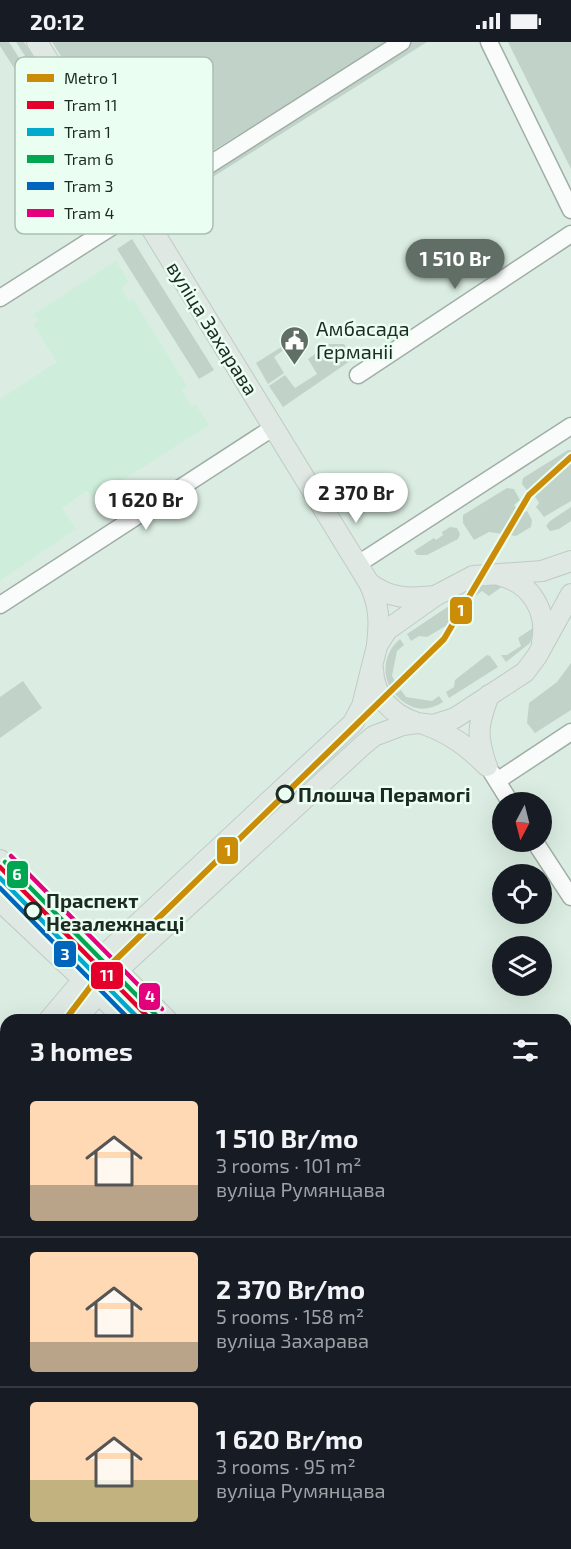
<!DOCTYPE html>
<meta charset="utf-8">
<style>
body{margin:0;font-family:"Exo 2",sans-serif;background:#242831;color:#f1f3f6;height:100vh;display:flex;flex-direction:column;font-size:22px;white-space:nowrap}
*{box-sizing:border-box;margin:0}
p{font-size:20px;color:#9ea1a6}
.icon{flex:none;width:33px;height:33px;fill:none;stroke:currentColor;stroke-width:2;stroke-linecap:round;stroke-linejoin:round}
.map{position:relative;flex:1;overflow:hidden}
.side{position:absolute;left:0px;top:972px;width:572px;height:536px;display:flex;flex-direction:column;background:#171b24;border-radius:18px 18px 0 0;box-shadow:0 6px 24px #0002}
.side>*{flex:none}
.needle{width:39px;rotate:187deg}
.controls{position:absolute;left:492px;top:750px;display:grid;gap:12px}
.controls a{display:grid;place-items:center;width:60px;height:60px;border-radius:50%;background:#171b24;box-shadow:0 6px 24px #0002;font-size:30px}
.price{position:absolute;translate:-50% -51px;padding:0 14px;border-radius:21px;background:#fff;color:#222;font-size:20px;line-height:39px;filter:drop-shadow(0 2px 3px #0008)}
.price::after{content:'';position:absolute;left:50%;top:36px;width:18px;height:14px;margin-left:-9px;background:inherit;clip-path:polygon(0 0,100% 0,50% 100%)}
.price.current{background:#606e65;color:#fff}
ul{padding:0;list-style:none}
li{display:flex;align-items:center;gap:18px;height:150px;padding:0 30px}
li+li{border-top:2px solid #363941}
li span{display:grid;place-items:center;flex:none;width:168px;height:120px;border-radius:6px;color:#555}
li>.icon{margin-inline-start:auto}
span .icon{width:72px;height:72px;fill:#fffc;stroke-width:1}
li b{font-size:26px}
h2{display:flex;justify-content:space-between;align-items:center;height:72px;padding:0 30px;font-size:26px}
.status{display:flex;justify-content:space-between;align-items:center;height:42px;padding:0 30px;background:#171b24;direction:ltr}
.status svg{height:16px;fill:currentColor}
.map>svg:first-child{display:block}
.built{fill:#ceedda}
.green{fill:#c1d3c8}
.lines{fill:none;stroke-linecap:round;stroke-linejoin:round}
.minor-casing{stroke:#a0aea6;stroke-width:19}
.major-casing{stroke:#c1cac4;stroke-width:22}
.minor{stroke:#fafcfb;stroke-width:16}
.major{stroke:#dfe8e3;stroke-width:20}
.tram-1-casing{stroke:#eafef1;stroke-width:9}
.tram-2-casing{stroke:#eafef1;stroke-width:9}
.tram-3-casing{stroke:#eafef1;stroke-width:9}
.tram-4-casing{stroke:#eafef1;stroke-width:9}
.tram-5-casing{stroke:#eafef1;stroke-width:9}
.tram-1{stroke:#e4002b;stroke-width:4.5}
.tram-2{stroke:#00a9ce;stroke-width:4.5}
.tram-3{stroke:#00a651;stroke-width:4.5}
.tram-4{stroke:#0065bd;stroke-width:4.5}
.tram-5{stroke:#e5007d;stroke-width:4.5}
.metro-1-casing{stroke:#eafef1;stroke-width:10}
.metro-1{stroke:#cb8d07;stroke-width:6}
.stop-dot{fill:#eafef1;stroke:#1d2a22;stroke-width:3}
.labels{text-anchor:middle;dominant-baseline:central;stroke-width:5;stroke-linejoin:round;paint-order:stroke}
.street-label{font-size:20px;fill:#1d2a22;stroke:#eafef1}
.poi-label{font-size:20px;fill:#1d2a22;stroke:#eafef1;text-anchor:start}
.stop-label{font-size:20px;font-weight:bold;fill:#1d2a22;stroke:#eafef1;text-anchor:start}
.key{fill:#eafef1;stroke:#acbeb3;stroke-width:1.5}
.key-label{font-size:16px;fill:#1d2a22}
.line-badge{stroke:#eafef1;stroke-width:2}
.badge-label{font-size:16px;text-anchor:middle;font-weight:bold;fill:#fff}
</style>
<div class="status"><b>20:12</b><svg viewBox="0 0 49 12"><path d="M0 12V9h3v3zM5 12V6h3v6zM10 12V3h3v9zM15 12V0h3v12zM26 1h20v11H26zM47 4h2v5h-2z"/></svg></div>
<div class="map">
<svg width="571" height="1507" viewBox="0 0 571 1507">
<rect width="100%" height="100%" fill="#dbede2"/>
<path class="built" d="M116,219L129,240L121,246L129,259L133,257L187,344L182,348L192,365L196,363L209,383L93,457L87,449L62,466L76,487L0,539V357L57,320L33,282L39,279L34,272Z"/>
<path class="green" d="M0,0H9L47,60L39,65L0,4Z
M16,0H24L58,54L53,57Z
M52,0H389L147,149Z
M406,0H427L162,167L156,157Z
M508,0H571V127Z
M132,197L214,328L199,337L117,207Z
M329,302H344L353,317L283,365L269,344L285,333L295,346L317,332L308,317Z
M283,304L285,307L274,315L284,331L268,342L256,321Z
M568,408H571V459L544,475L536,465L539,461L533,451L530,452L522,442L523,436Z
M507,446L514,447L520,458L514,463L521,472L527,469L532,478L531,485L516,494L489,490L474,498L463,481V473Z
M571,465V479L559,487L550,489L546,484L550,479Z
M450,485L457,486L460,492L458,497L427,513H417L414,509L434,496L436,498L443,493L442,490Z
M507,541L489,554L482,549L470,558L468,563L462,555L480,542Z
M455,560L463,571L461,575L427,595L419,594L411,599L407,592Z
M536,584L530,601L506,620L501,613H507L521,604L518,596Z
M400,597L404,603L397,609L392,634L396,641L390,645C381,629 386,608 400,597Z
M487,613L490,614L498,625L449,656L446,650L454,645L455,638Z
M571,621V668L535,691L527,681L529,661L557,640Z
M23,639L42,666L0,696V655Z
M401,648L406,655L432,659L439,654L443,660C425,672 408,667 395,652Z
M6,1227V1331L0,1334V1235Z
M19,1502H107L87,1507H20Z"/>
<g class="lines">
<defs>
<path id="minor" d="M489,0L571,168
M0,256L402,0
M358,333L571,192
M358,522L571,384
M0,563L274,385
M492,731L510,760
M497,739L571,690
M535,800L571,855
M566,1431L571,1429"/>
<path id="major" d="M37,0L369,541C379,562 380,579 377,602
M501,534C531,541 548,570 542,600
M369,541C390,557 410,557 435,554
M373,627C374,655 391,672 417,681
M426,683C451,692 468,705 487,724
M486,722C476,692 478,682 489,653
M0,818C54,873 114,922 167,978
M0,859L126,978
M49,978L102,915L353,681L362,664L377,604L387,588L435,554L473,534L542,529L571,519
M76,978L118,928L363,703L374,694L403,683L417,681L433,683L455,676L525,630L537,614L571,552
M0,1040L6,1032
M0,1075L6,1067
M330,1502L332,1507
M357,1502L358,1507
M159,1507L185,1502
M252,1507L276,1502"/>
</defs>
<use href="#minor" class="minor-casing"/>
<use href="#major" class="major-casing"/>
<use href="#minor" class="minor"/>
<use href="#major" class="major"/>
<defs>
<path id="tram-1" d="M0,825L151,978"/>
<path id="tram-2" d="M0,836L140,978"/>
<path id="tram-3" d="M5,820L156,973"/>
<path id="tram-4" d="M0,846L130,978"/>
<path id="tram-5" d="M11,814L162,967"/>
</defs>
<use href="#tram-1" class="tram-1-casing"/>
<use href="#tram-2" class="tram-2-casing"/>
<use href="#tram-3" class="tram-3-casing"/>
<use href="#tram-4" class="tram-4-casing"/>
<use href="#tram-5" class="tram-5-casing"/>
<use href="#tram-1" class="tram-1"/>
<use href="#tram-2" class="tram-2"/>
<use href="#tram-3" class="tram-3"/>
<use href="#tram-4" class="tram-4"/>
<use href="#tram-5" class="tram-5"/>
<defs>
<path id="metro-1" d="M65,978L97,936L444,597L529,453L571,415"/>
</defs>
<use href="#metro-1" class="metro-1-casing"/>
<use href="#metro-1" class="metro-1"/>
</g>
<defs>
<symbol id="civic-pin" viewBox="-11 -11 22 30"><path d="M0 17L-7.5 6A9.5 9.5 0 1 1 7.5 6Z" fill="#606e65" stroke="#eafef1"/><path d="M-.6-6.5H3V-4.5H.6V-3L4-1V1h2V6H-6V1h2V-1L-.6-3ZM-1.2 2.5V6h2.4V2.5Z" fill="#fff"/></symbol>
</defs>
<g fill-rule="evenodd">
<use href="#civic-pin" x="278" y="282" width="33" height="45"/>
</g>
<g class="stop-dot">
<circle cx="285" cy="752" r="8"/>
<circle cx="33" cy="869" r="8"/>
</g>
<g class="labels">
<g class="street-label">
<text transform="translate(213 286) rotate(58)">вуліца Захарава</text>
</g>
<g class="poi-label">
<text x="316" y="286">Амбасада<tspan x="316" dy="23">Германіі</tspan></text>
</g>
<g class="stop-label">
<text x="298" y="752">Плошча Перамогі</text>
<text x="46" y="858">Праспект<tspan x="46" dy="23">Незалежнасці</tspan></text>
</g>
</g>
<rect x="15" y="15" width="198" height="177" rx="9" class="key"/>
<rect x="27" y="32" width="27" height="8" fill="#cb8d07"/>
<rect x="27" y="59" width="27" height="8" fill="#e4002b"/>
<rect x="27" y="86" width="27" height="8" fill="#00a9ce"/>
<rect x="27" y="113" width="27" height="8" fill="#00a651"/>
<rect x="27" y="140" width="27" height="8" fill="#0065bd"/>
<rect x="27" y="167" width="27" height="8" fill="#e5007d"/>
<g class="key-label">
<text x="64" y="42">Metro 1</text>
<text x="64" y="69">Tram 11</text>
<text x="64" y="96">Tram 1</text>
<text x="64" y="123">Tram 6</text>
<text x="64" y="150">Tram 3</text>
<text x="64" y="177">Tram 4</text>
</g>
<g class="line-badge">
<rect x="449" y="554" width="24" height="29" rx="6" fill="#cb8d07"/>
<rect x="216" y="794" width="23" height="29" rx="6" fill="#cb8d07"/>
<rect x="6" y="818" width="23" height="29" rx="6" fill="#00a651"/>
<rect x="53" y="898" width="24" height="28" rx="6" fill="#0065bd"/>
<rect x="90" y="919" width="34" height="29" rx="6" fill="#e4002b"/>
<rect x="138" y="940" width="23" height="29" rx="6" fill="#e5007d"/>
</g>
<g class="badge-label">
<text x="461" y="574">1</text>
<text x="228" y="814">1</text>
<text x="17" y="838">6</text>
<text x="65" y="918">3</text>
<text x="107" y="939">11</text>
<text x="150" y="960">4</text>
</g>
</svg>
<div class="controls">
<a><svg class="needle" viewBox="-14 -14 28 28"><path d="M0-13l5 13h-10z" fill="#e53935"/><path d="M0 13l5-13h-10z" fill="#9ea1a6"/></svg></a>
<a><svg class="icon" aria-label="locate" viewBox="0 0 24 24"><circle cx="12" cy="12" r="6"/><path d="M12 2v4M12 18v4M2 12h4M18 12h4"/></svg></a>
<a><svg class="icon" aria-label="layers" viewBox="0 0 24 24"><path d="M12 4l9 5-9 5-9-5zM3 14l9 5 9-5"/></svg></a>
</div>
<b class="price current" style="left:455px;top:248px">1 510 Br</b>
<b class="price" style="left:356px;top:482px">2 370 Br</b>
<b class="price" style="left:146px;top:489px">1 620 Br</b>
<section class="side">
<h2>3 homes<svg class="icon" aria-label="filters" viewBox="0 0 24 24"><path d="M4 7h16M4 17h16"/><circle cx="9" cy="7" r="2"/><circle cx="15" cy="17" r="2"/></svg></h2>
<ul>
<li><span style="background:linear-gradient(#ffd9b3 70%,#b9a48a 0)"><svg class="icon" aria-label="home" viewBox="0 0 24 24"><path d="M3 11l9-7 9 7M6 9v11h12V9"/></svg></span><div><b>1 510 Br/mo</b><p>3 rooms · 101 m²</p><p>вуліца Румянцава</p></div></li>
<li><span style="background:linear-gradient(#ffd9b3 75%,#b9a48a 0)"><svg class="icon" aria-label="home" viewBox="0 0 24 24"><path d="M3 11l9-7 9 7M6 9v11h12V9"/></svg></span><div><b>2 370 Br/mo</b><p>5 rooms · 158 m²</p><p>вуліца Захарава</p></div></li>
<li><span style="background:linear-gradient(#ffd9b3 65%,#c2b280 0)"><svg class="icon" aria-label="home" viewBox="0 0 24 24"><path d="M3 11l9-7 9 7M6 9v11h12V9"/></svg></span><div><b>1 620 Br/mo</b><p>3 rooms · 95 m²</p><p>вуліца Румянцава</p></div></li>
</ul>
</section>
</div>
